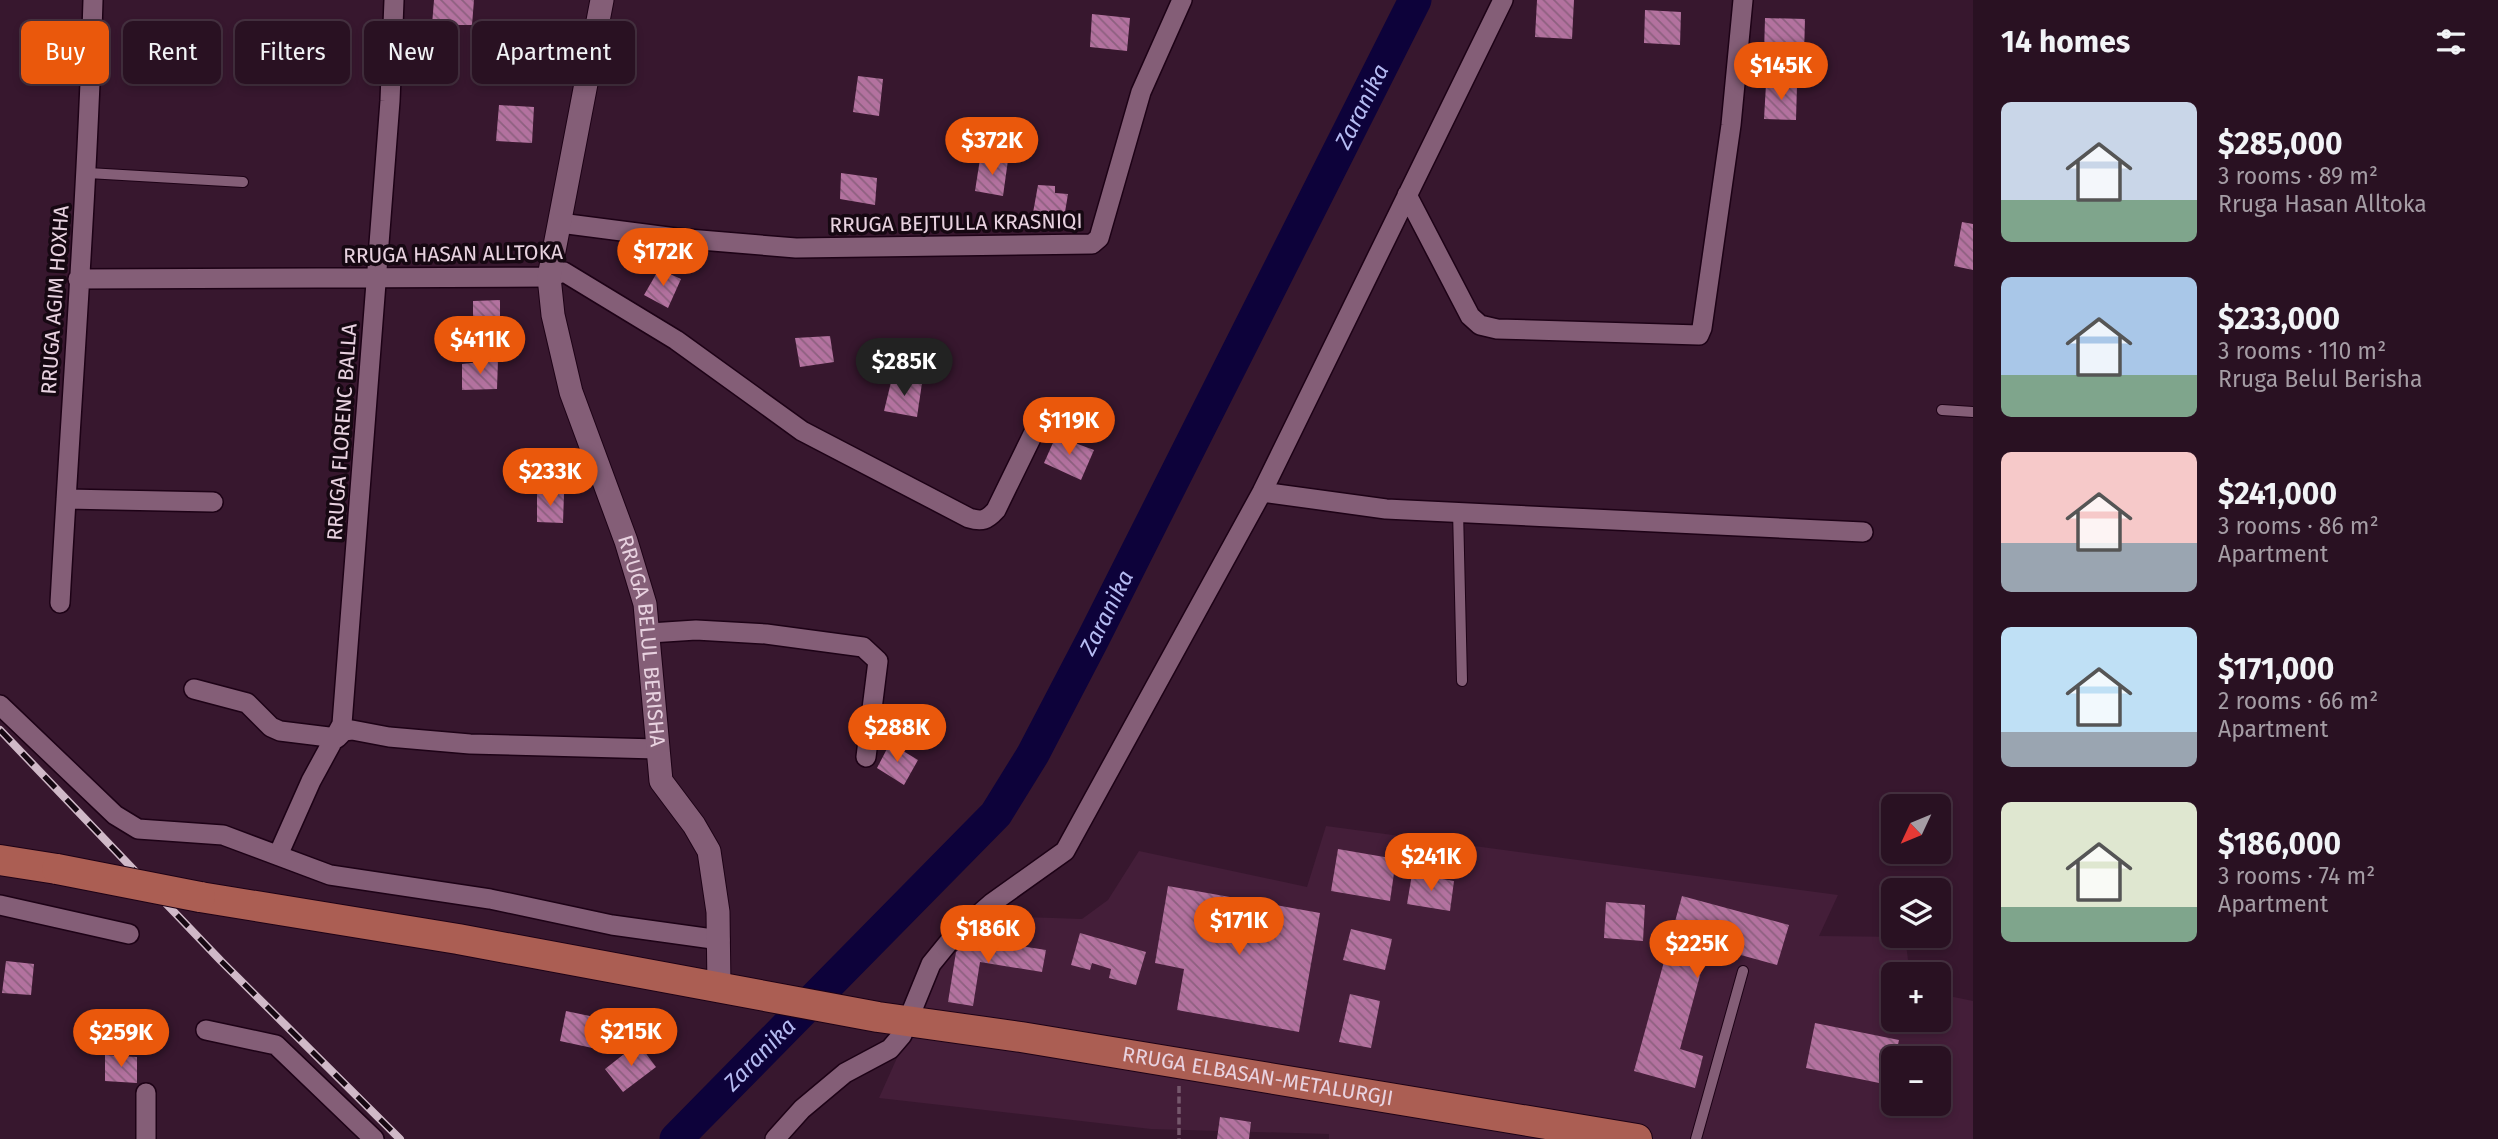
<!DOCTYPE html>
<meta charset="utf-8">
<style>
body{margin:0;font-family:"Fira Sans",sans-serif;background:#351f2f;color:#f1f3f6;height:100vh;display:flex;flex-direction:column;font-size:26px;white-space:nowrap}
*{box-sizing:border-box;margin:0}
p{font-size:23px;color:#a59da5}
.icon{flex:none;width:38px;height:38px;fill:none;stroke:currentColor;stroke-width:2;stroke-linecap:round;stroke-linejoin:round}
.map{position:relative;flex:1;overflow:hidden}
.sheet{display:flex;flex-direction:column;background:#291122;width:525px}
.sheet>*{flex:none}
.hud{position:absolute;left:21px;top:21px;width:665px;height:63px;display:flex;gap:14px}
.needle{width:46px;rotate:226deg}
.tools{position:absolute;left:1881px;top:794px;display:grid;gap:14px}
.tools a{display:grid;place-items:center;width:70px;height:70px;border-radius:10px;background:#291122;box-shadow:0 4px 10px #0003,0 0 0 2px #453140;font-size:35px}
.price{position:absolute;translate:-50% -60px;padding:0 16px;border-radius:24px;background:#ea580c;color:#fff;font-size:23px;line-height:46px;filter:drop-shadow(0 2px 4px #0008)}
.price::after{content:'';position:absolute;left:50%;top:42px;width:21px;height:16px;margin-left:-10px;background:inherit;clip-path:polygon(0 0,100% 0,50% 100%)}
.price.selected{background:#222;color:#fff}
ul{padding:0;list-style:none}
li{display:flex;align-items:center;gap:21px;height:175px;padding:0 28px}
li span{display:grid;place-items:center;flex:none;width:196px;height:140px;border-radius:10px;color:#555}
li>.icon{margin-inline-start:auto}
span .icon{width:84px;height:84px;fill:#fffc;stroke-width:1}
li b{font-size:30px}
h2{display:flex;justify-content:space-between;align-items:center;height:84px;padding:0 28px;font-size:30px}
.tag{padding:0 24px;border-radius:10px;background:#291122;box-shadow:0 4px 10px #0003,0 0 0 2px #453140;font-size:24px;line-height:63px}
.tag.selected{background:#ea580c;color:#fff}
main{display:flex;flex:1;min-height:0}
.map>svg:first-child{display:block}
.built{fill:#441e39;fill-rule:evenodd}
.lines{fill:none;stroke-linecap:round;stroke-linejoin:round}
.river{stroke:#0d023a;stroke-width:33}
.building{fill:url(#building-back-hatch)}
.service-casing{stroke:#1d0216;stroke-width:12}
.minor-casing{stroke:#1d0216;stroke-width:22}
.tertiary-casing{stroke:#1d0216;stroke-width:25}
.primary-casing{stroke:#1d0216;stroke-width:32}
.path{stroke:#75586c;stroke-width:3.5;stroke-dasharray:7 3.5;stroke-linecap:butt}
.service{stroke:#845e77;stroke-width:10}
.minor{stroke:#845e77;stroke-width:19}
.tertiary{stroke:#845e77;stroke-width:23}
.primary{stroke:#ab5e53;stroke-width:30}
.rail-casing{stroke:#d0b9c8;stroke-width:8}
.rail{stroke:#160812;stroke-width:5;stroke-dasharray:16;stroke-linecap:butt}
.primary-bridge-casing{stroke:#1d0216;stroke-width:32;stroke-linecap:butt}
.primary-bridge{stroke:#ab5e53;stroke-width:30}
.labels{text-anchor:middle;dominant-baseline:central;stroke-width:7;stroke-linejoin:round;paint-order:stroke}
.street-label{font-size:21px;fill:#e8d2e0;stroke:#160812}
.water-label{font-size:23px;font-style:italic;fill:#b5bbf2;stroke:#160812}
</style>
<main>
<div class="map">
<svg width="1973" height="1139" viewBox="0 0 1973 1139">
<defs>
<pattern id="building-back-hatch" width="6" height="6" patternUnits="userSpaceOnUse" patternTransform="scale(1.75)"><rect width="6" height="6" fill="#b3729f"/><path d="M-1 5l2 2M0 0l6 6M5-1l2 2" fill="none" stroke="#8d607f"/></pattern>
</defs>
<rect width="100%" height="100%" fill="#37172e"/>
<path class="built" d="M1326,826L1838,895L1819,936L1905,937L1910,975H1894V1020H1939V994L1973,1001V1139H1329V1134L1151,1129L879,1098L936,971L989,916L1082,919L1108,900L1139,851L1307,887ZM1894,1059H1939V1104H1894Z"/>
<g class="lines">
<path class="river" id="s1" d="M676,1139L996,814L1033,754L1093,639L1415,0"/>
</g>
<path class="building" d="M434,0H474L472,25H432Z
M1537,0H1574L1572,39L1535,37Z
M1645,10L1681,12L1680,45L1644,43Z
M1092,14L1130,18L1127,51L1090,47Z
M1765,18L1805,19L1804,55L1764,53Z
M422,33L455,35L454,59L419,56Z
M858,76L883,79L879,116L853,112Z
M1766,84L1797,85L1796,120L1764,119Z
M499,105L534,107L532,143L496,141Z
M980,159L1008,160L1003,196L975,191Z
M841,173L877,178L875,205L840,199Z
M1038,185L1055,186V193L1068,194L1062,230L1031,224Z
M1962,222L1973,224V270L1954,266Z
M659,269L681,279L668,308L644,295Z
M500,300V320L473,319V301Z
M830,336L834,362L800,367L795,338Z
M498,360L497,389L462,390V364Z
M892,378L922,383L917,417L884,411Z
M1056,436L1094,450L1081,480L1044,463Z
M537,492L564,494L563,523L537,522Z
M914,711L941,727L929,749L901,733Z
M890,743L918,760L904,785L877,768Z
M1338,849L1396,859L1390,901L1331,891Z
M1412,874L1454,881L1450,911L1407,904Z
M1168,886L1320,913L1299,1032L1177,1010L1184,969L1155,963Z
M1682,896L1789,925L1777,965L1708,946L1680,1049L1703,1056L1695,1088L1634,1071Z
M1606,902L1645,905L1643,941L1604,938Z
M1351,929L1392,939L1385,970L1343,960Z
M1080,933L1146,952L1136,985L1109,978L1111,969L1092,963L1090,970L1071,965Z
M970,938L1046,950L1042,972L980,962L973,1006L948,1002L956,952Z
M6,961L34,964L31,995L2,993Z
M1350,994L1380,1001L1371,1048L1339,1042Z
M566,1011L604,1019L597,1049L560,1041Z
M1815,1023L1899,1040L1889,1085L1806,1068Z
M638,1043L656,1067L623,1092L605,1069Z
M105,1055L137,1057V1083L105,1081Z
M1220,1117L1251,1122L1249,1139H1217Z"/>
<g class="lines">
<defs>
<path id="service" d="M88,173L243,182
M1942,410L1973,412
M1458,510L1462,681
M1696,1139L1743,971"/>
<path id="minor" d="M1407,195L1470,316L1480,325L1497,329L1699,335L1702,328L1731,125L1743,0
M560,223L676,238L796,248L1092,244L1099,238L1141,92L1182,0
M78,279L549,277L564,272L676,340L802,431L969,518C982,522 987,520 996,510L1037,426
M1262,492L1386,509L1863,532
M66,499L213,502
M60,603C71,402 87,201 93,0
M650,633L696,630L766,634L863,647L878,661L866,757
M194,689L247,703L271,727L280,731L337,738L344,731L352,730L389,737L470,744L657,749
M0,705L115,815L138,829L223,835L330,875L490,899L612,925L720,940
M279,853L311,781L342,724L390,101L394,0
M0,905L129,934
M206,1030L276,1045L374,1139
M146,1139V1093
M775,1139L802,1109L845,1073L890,1049L902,1035L931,964L953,937L992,903L1065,851L1262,492L1503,0"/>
<g id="tertiary">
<path id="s2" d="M602,0L549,277L553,315L571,392L626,541L645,604L661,781L694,825L709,851L718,912L719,988"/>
</g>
<g id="primary">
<path d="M0,860L57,869"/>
<path id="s3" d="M200,897L458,939L878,1017L1021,1037L1637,1139"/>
</g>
</defs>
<use href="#service" class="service-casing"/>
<use href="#minor" class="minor-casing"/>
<use href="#tertiary" class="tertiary-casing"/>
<use href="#primary" class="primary-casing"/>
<path class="path" d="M1179,1086V1139"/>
<use href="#service" class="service"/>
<use href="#minor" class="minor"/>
<use href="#tertiary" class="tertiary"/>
<use href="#primary" class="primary"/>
<defs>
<path id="rail" d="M0,730L221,961L400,1139"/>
</defs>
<use href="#rail" class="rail-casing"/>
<use href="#rail" class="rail"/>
<defs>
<path id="primary-bridge" d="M57,869L200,897"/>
</defs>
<use href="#primary-bridge" class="primary-bridge-casing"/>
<use href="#primary-bridge" class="primary-bridge"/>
</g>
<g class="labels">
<g class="street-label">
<text transform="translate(956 223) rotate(-1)">RRUGA BEJTULLA KRASNIQI</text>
<text transform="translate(453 254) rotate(-1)">RRUGA HASAN ALLTOKA</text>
<text transform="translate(55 300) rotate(-86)">RRUGA AGIM HOXHA</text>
<text transform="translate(342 432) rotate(-86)">RRUGA FLORENC BALLA</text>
<text stroke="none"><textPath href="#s2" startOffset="660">RRUGA BELUL BERISHA</textPath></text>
<text stroke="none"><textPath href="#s3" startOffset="1073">RRUGA ELBASAN-METALURGJI</textPath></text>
</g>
<g class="water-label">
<text stroke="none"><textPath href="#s1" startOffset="1253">Zaranika</textPath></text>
<text stroke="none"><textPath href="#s1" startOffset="686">Zaranika</textPath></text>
<text stroke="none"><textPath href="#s1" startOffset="119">Zaranika</textPath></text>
</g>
</g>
</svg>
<div class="tools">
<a><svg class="needle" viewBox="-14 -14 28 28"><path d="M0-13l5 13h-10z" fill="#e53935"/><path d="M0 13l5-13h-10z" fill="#a59da5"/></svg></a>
<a><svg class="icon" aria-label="layers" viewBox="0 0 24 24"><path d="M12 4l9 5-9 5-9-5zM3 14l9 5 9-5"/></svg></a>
<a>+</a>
<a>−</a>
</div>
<b class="price" style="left:1781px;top:102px">$145K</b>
<b class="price" style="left:992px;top:177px">$372K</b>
<b class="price" style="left:663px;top:288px">$172K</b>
<b class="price" style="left:480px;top:376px">$411K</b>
<b class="price selected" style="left:904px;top:398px">$285K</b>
<b class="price" style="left:1069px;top:457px">$119K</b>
<b class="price" style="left:550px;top:508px">$233K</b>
<b class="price" style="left:897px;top:764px">$288K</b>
<b class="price" style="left:1431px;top:893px">$241K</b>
<b class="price" style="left:1239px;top:957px">$171K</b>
<b class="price" style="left:988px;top:965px">$186K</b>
<b class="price" style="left:1697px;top:980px">$225K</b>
<b class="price" style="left:631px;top:1068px">$215K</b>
<b class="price" style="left:121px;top:1069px">$259K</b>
<div class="hud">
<a class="tag selected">Buy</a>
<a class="tag">Rent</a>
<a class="tag">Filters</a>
<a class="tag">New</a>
<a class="tag">Apartment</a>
</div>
</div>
<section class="sheet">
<h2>14 homes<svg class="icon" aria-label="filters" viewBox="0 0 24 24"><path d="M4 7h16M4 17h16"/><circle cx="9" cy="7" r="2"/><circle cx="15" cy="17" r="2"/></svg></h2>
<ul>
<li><span style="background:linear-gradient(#c9d6e8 70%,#7fa58c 0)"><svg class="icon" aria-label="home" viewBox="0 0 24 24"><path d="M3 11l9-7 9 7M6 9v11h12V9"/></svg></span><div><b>$285,000</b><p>3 rooms · 89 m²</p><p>Rruga Hasan Alltoka</p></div></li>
<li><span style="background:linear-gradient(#a9c7e8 70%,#7fa58c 0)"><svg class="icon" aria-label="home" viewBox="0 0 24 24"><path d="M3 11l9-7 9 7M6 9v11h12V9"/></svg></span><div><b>$233,000</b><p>3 rooms · 110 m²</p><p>Rruga Belul Berisha</p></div></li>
<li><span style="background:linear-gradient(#f6c9c9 65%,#9aa5b1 0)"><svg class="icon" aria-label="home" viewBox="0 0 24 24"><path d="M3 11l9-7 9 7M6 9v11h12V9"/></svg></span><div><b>$241,000</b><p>3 rooms · 86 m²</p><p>Apartment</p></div></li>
<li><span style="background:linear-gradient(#bfe0f5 75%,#9aa5b1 0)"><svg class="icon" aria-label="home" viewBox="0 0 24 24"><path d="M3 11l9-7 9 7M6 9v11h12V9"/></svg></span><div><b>$171,000</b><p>2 rooms · 66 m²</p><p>Apartment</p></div></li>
<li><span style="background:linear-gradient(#dfe7d0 75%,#7fa58c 0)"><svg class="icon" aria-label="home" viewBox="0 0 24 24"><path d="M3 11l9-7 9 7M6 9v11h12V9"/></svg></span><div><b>$186,000</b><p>3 rooms · 74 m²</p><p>Apartment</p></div></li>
</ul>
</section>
</main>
